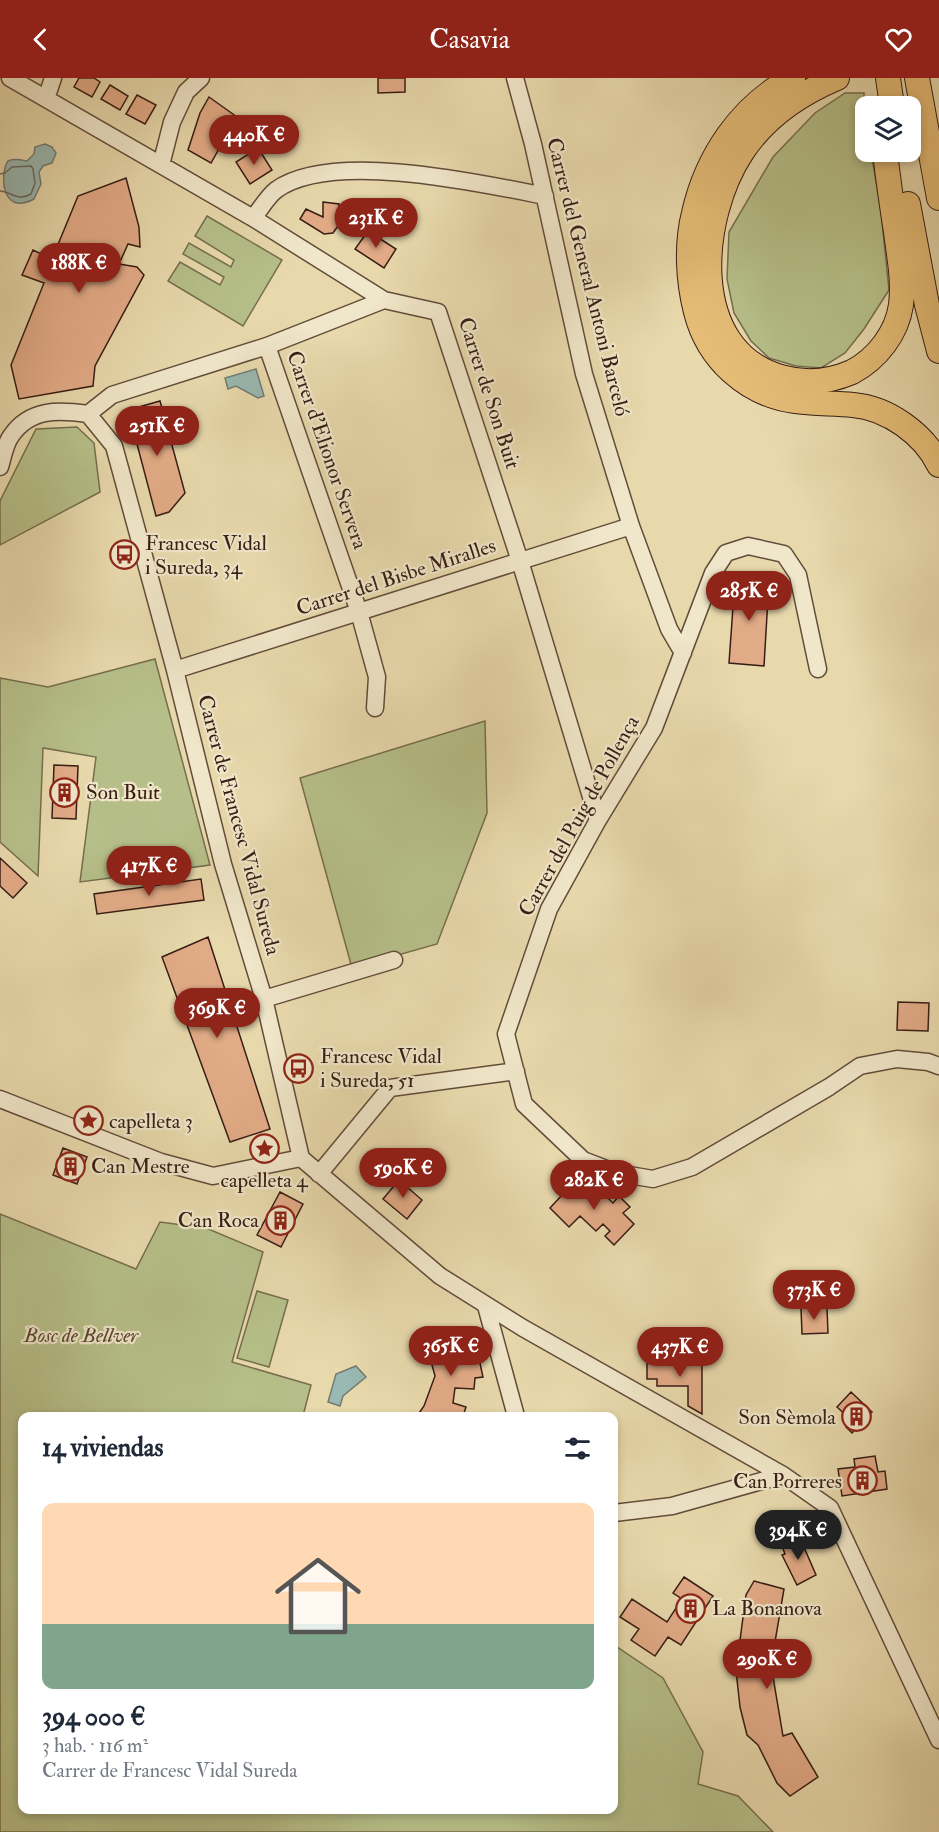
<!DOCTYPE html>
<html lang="es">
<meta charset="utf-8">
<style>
body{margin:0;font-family:"IM FELL Double Pica",serif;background:#f2f2f3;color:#1f2937;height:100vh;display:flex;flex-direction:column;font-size:22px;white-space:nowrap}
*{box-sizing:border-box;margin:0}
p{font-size:20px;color:#747a83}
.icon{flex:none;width:33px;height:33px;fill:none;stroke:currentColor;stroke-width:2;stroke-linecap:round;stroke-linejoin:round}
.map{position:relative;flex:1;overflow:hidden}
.sheet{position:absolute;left:18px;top:1334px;width:600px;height:402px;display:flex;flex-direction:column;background:#fff;border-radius:12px;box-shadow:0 3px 9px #0003}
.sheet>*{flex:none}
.tools{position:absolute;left:855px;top:18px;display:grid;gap:12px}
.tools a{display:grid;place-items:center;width:66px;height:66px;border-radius:12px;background:#fff;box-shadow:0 3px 9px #0003;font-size:30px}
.price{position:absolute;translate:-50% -51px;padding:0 14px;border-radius:21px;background:#8f2418;color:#fff;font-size:20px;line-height:39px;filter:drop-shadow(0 2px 3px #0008)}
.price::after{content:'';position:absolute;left:50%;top:36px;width:18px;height:14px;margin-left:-9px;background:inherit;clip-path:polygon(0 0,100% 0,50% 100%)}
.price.selected{background:#222;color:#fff}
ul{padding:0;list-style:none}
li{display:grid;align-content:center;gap:12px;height:318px;padding:0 24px}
li span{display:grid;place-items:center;height:186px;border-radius:12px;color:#555}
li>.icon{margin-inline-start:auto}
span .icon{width:108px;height:108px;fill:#fffc;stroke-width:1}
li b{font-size:26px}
h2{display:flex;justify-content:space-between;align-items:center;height:72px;padding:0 24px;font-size:26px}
header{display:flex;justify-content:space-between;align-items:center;height:78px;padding:0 24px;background:#8f2418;color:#fff;font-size:27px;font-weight:600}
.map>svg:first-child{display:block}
.green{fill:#b6bf89;stroke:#766e4e;stroke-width:1.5}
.water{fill:#99b9b2;stroke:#727b73;stroke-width:1.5}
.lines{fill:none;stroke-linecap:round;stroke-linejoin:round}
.shore{stroke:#686b63;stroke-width:1.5}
.building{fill:#e2ab87;stroke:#371d14;stroke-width:1.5}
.minor-casing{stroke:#634c3a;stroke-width:19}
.highway-casing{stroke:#371d14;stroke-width:26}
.minor{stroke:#f0e6c9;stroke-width:16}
.highway{stroke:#e4bc76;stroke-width:24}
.labels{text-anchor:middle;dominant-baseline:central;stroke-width:4.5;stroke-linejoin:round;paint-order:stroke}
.street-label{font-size:21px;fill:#371d14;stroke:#f0e6c9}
.poi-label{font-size:21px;fill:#371d14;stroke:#f0e6c9;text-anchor:start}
.park-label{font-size:21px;font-style:italic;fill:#574631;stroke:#f0e6c9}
</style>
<header><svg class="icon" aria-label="back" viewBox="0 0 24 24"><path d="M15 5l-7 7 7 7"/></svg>Casavia<svg class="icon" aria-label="heart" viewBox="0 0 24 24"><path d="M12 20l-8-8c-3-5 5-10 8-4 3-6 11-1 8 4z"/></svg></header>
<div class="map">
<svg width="939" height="1754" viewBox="0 0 939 1754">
<rect width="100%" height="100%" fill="#e8d9ac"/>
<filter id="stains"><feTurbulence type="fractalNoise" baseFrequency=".00333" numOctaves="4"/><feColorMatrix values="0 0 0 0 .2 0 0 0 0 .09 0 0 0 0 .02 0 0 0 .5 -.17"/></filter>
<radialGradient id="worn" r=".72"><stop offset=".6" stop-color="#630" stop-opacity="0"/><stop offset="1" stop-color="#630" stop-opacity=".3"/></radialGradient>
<path class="green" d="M845,15H864L866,74H871L881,134L889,212L864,251L845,275L821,290L796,288L769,280L751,263L734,235L727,201L729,154L773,79L815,35Z
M207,138L282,182L243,248L168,203L180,184L220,207L224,199L183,176L189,165L231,189L234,182L195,158Z
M77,349L94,365L100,414L0,467V423L36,351Z
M155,581L210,787L80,804L96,679L43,670L38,798L0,764V600L48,609Z
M485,643L487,735L437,866L352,890L300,700Z
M0,1136L136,1191L160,1144L206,1150L263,1174L232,1284L311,1307L303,1338H22V1731H614V1567L663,1600L703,1674L698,1706L738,1718L773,1754H0Z
M257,1213L288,1222L269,1289L237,1280Z"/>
<path class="water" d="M45,66L52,69L56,75L52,85L43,88L39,94L41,106L34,121C0,139 0,94 8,83C13,80 22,82 27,83L34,76L35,69Z
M256,291L264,318L258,320L236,308L228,311L225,300Z
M356,1288L366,1299L343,1318L340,1328L328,1324L336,1296Z"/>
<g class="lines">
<path class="shore" d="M0,96L5,95L12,89L31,88L33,91L35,105L31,116C18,124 12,114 0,113"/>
</g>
<path class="building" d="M79,0H94L100,4L92,19L74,9Z
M378,0H405V14L378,15Z
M110,7L128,18L120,32L101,21Z
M137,17L156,27L145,46L126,36Z
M209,19L244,44L228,55L211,85L188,72L200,35Z
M258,70L272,92L250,106L236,84Z
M126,100L139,149L140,169L128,166L119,186L137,189L144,197L95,288L93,308L19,321L11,287L44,205L22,197L33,172L52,181L78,118Z
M323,124L339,126L338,148L333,155L324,156L300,141L306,131L323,139Z
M368,153L396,171L384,190L355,171Z
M160,323L185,415L169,434L156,438L128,332Z
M735,501L769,503L764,588L729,585Z
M54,687L78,688L76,741L52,740Z
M0,780L27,805L13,820L0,808Z
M201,801L204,822L97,836L94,816Z
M208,859L270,1051L230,1064L162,879Z
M898,924L929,925L928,953L897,952Z
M63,1070L87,1079L77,1106L53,1097Z
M587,1100L613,1125L619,1118L630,1129L623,1135L634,1146L614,1167L605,1158L610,1153L603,1146L596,1153L580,1138L569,1149L550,1130L563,1116L567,1120Z
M399,1102L422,1122L407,1141L383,1121Z
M280,1114L303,1126L281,1169L257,1157Z
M801,1230H827L828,1255L802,1256Z
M460,1257L469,1269L476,1267L483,1299L475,1300L474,1311L455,1310L453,1325L466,1329L463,1338H417L424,1328L435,1298L429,1276L439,1271L437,1267Z
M647,1283H702V1336L688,1328V1308H657V1301H647Z
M851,1314L872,1334L852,1355L846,1349L852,1343L837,1329Z
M875,1378L878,1394L885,1393L887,1411L842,1418L838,1391L855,1389L854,1381Z
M800,1460L816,1497L797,1507L782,1477L785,1476L782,1468Z
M684,1499L713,1518L681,1567L668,1559L655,1578L631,1562L639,1551L620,1539L632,1521L667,1544L682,1521L673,1515Z
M754,1503L784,1511L775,1564L767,1563L783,1658L792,1655L818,1699L790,1718L777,1705L758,1667L747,1657L740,1629L734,1574L740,1562L746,1517Z"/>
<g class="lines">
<defs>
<path id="minor" d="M10,0L253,140L384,222L438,234L520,483L598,742
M515,0L533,66L584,296L631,448L669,551L683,575
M46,21L53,0
M161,87L172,44L186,14L201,0
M253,140C260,132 267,119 276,112C331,72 480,105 545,118
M267,268L359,534L377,599L375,630
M88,336L114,368L175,592L223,786L264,921L301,1080L440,1198L523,1250L783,1397L830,1430L939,1662
M88,336L112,317L267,268L384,222
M0,389C3,379 5,366 11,358C30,330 59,332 88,336
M818,591L798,497L784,476L748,468L726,475L713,495L654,650L598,742L549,831L506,956L524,1026L583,1082L617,1095L653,1101L692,1089L829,1009L860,988L897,981L928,984L939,988
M175,592L631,448
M264,921L394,882
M0,1021L161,1084L213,1098L301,1080
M319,1096L390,1010L516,993
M486,1228L516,1338
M614,1435L672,1428L783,1397"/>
<path id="highway" d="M793,0C741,28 707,78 694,135C686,166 688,203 696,234C708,281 746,316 794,323C814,326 834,325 853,327C888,330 924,356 939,387
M837,0C799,16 765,39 742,74C699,139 686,272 781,299C805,306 829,304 852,294C877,281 897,255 901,227C904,202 899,178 896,154C892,128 888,100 885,74
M888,0L892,28
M917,0L939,120
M908,126L927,227L939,273"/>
</defs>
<use href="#minor" class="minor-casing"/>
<use href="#highway" class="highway-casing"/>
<use href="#minor" class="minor"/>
<use href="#highway" class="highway"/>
</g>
<defs>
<symbol id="bus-ring" viewBox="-11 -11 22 22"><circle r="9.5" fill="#f0e6c9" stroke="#8f2418" stroke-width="1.5"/><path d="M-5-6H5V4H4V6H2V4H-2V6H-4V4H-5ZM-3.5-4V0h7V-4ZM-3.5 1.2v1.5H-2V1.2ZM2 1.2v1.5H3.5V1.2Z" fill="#8f2418"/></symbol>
<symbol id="building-ring" viewBox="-11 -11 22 22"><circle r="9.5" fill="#f0e6c9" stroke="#8f2418" stroke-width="1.5"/><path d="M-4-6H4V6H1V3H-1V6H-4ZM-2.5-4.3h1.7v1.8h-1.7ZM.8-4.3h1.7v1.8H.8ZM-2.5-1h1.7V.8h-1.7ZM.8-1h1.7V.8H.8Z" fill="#8f2418"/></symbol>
<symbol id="sight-ring" viewBox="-11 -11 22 22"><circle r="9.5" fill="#f0e6c9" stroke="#8f2418" stroke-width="1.5"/><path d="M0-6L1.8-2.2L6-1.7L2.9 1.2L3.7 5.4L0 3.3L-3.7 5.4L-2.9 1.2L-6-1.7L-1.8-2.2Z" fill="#8f2418"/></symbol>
</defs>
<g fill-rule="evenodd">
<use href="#bus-ring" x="108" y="460" width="33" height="33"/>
<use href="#building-ring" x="48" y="698" width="33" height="33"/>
<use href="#bus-ring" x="282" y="974" width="33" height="33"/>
<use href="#sight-ring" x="72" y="1026" width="33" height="33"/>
<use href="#sight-ring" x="248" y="1054" width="33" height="33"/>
<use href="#building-ring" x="54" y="1072" width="33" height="33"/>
<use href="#building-ring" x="264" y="1126" width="33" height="33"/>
<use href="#building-ring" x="840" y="1322" width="33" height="33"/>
<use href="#building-ring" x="846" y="1386" width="33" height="33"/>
<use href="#building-ring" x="674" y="1514" width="33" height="33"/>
</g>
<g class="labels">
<g class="street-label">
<text transform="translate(588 199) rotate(76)">Carrer del General Antoni Barceló</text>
<text transform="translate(489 315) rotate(72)">Carrer de Son Buit</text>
<text transform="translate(327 372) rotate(71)">Carrer d'Elionor Servera</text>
<text transform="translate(396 499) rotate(-18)">Carrer del Bisbe Miralles</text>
<text transform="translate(579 738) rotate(-61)">Carrer del Puig de Pollença</text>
<text transform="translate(239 747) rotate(75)">Carrer de Francesc Vidal Sureda</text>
</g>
<g class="poi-label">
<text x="145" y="465">Francesc Vidal<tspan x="145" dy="24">i Sureda, 34</tspan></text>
<text x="86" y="714">Son Buit</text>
<text x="320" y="978">Francesc Vidal<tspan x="320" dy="24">i Sureda, 51</tspan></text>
<text x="109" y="1043">capelleta 3</text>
<text x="91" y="1088">Can Mestre</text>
<text x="264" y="1102" text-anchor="middle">capelleta 4</text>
<text x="259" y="1142" text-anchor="end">Can Roca</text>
<text x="836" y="1339" text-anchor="end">Son Sèmola</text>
<text x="842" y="1403" text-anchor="end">Can Porreres</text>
<text x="712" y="1530">La Bonanova</text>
</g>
<g class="park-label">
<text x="81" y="1257">Bosc de Bellver</text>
</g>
</g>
<rect width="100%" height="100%" filter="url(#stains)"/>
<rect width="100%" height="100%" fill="url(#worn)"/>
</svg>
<div class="tools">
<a><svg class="icon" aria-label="layers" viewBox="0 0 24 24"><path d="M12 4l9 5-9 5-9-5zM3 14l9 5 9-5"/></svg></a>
</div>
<b class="price" style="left:254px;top:88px">440K €</b>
<b class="price" style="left:376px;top:171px">231K €</b>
<b class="price" style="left:79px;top:216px">188K €</b>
<b class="price" style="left:157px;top:379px">251K €</b>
<b class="price" style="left:749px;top:544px">285K €</b>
<b class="price" style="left:149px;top:819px">417K €</b>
<b class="price" style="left:217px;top:961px">369K €</b>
<b class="price" style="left:403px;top:1121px">590K €</b>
<b class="price" style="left:594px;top:1133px">282K €</b>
<b class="price" style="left:814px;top:1243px">373K €</b>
<b class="price" style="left:451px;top:1299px">365K €</b>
<b class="price" style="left:680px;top:1300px">437K €</b>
<b class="price selected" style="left:798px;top:1483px">394K €</b>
<b class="price" style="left:767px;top:1612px">290K €</b>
<section class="sheet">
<h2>14 viviendas<svg class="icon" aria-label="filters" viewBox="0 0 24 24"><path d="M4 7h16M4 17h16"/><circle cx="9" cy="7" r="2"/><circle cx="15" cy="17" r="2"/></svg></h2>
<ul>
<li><span style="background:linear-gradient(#ffd9b3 65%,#7fa58c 0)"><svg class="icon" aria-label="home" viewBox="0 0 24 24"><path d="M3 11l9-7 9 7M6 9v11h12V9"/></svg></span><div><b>394 000 €</b><p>3 hab. · 116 m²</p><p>Carrer de Francesc Vidal Sureda</p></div></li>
</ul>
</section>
</div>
